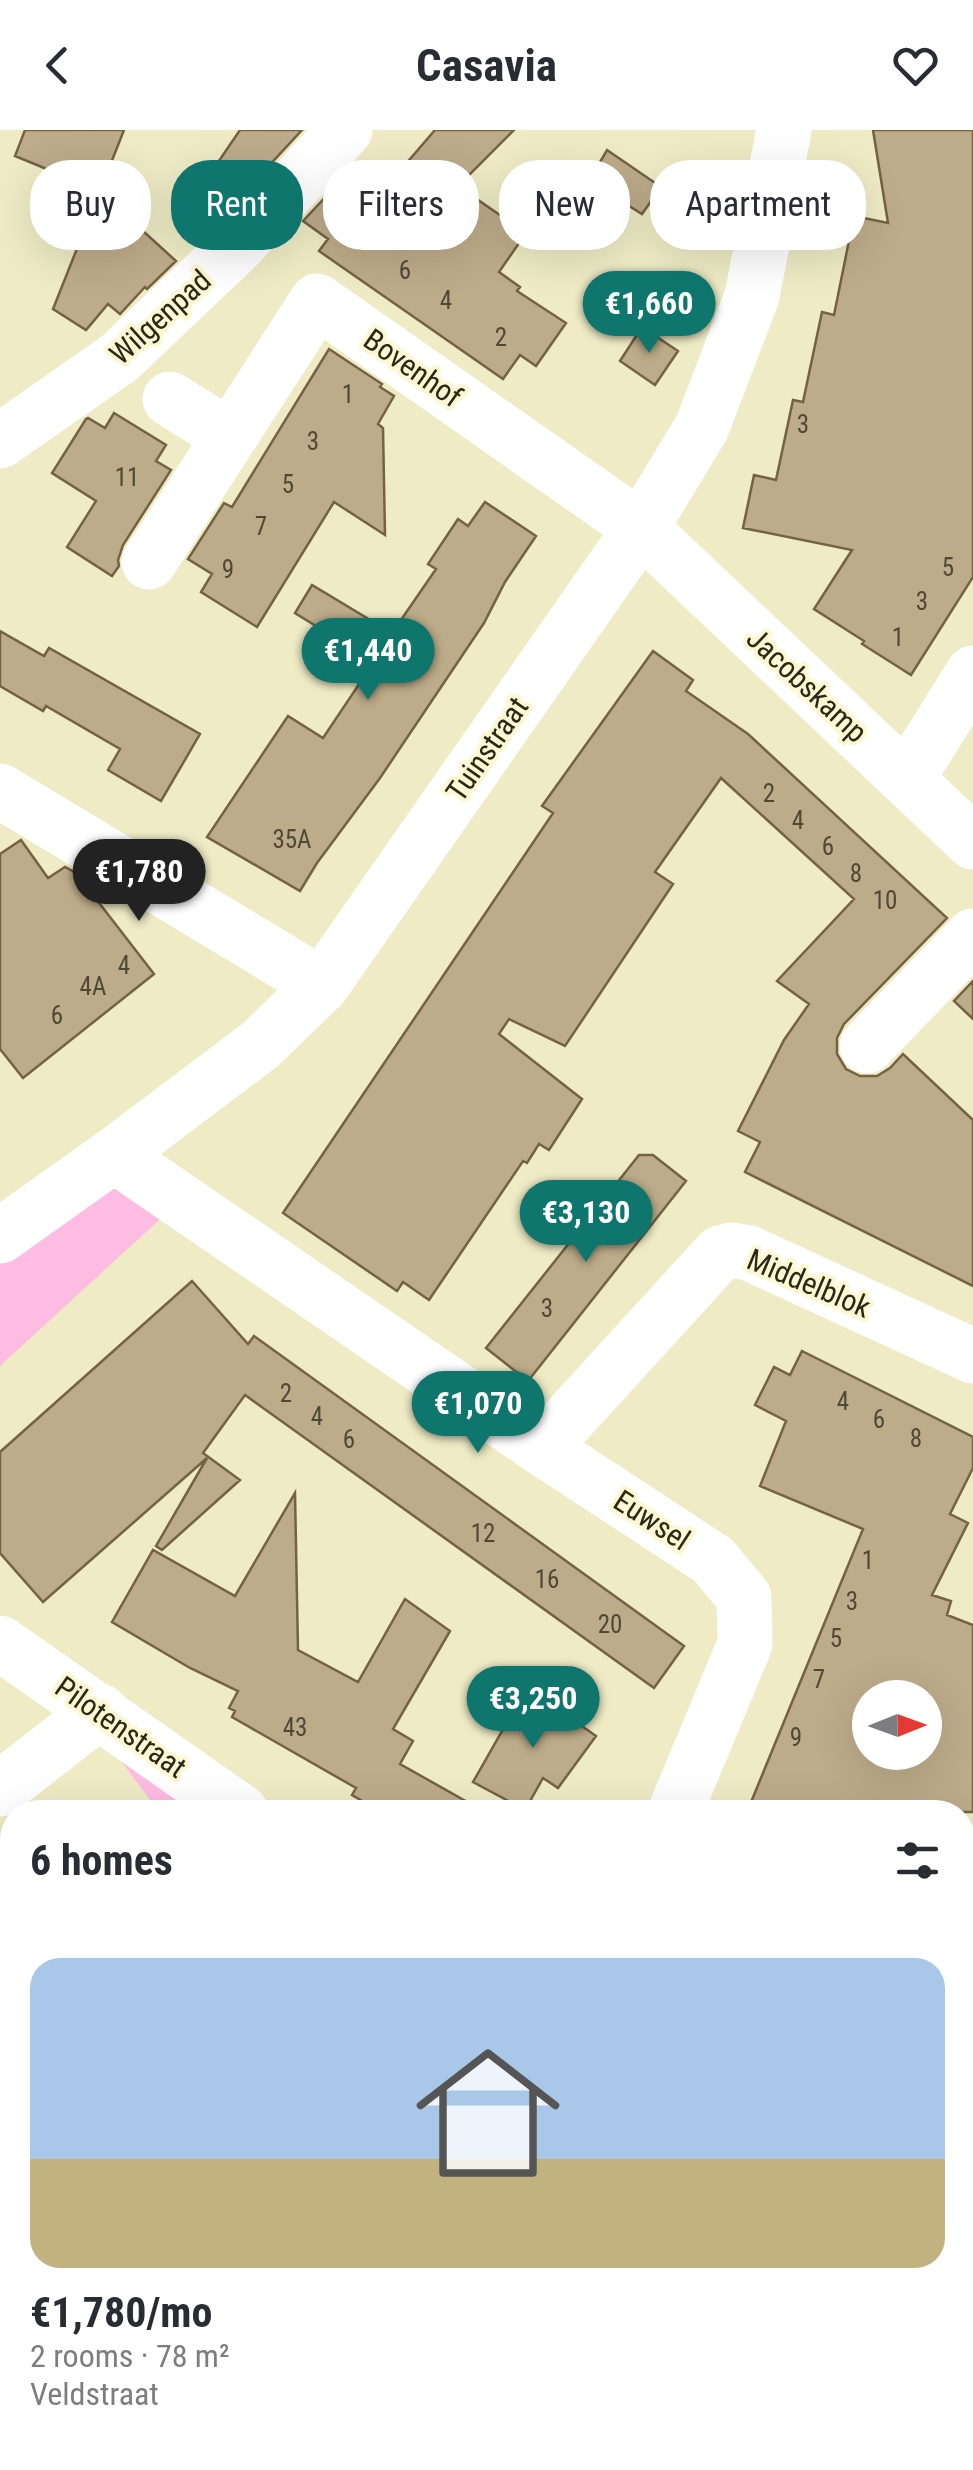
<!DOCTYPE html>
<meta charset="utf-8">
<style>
body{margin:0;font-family:"Roboto Condensed",sans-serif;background:#f7f7f7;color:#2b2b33;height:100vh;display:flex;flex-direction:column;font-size:38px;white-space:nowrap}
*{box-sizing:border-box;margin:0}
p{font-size:32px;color:#7c7c81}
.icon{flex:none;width:55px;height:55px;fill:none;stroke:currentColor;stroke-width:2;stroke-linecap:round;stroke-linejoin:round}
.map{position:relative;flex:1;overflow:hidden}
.drawer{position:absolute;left:0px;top:1670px;width:975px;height:670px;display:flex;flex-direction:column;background:#fff;border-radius:40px 40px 0 0;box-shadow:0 10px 40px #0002}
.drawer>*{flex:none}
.hud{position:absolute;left:30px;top:30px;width:915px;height:90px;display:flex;gap:20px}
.needle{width:65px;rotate:89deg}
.buttons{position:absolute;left:852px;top:1550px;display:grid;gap:20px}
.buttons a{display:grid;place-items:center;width:90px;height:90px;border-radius:50%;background:#fff;box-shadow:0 10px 40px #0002;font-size:50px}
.price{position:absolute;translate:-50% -85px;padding:0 22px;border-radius:35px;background:#0f766e;color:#fff;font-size:32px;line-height:65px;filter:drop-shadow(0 2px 5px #0008)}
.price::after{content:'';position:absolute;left:50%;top:60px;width:30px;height:22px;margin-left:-15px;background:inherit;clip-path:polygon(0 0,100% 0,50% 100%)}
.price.on{background:#222;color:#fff}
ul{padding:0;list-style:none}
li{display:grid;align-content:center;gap:20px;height:530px;padding:0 30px}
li+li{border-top:2px solid #e1e1e2}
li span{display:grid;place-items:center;height:310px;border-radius:30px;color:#555}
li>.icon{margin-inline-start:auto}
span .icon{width:180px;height:180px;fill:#fffc;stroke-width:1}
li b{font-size:42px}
h2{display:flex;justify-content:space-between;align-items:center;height:120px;padding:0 30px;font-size:42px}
.pill{padding:0 35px;border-radius:40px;background:#fff;box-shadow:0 10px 40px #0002;font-size:35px;line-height:90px}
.pill.on{background:#0f766e;color:#fff}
header{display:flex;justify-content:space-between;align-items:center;height:130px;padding:0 30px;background:#fff;font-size:45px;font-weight:700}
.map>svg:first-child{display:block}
.green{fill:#febce2}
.building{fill:#bdac8a;stroke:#736343;stroke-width:2.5;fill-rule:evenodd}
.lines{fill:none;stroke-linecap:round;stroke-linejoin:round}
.minor{stroke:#fff;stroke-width:55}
.labels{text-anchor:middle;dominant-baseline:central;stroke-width:8;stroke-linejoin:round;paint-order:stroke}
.number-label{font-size:25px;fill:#4e4935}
.street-label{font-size:30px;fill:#292819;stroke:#fbf8d2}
</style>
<header><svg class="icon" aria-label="back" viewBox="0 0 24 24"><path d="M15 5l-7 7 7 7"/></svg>Casavia<svg class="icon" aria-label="heart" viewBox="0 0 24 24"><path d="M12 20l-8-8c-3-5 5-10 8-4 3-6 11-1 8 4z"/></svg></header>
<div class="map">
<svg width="973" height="2340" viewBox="0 0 973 2340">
<rect width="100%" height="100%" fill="#eeebc5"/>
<path class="green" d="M117,1049L169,1081L0,1236V1124Z
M109,1615L211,1682H159Z
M962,2007L973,2010V2222L963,2279Z
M94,2328H338L311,2340H76Z
M637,2328H954L951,2340H643Z"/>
<path class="building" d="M25,0H124L100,61L15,26Z
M240,0H302L239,68L210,44Z
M435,0H514L458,56L526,103L499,142L520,157L517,161L566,193L536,236L520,225L503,249L319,121L328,109L303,91L335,57L360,74L370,59L379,65Z
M873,0H973V447L911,545L862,514L864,511L814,479L852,420L743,398L754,345L776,350L793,270L803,272L822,182L834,185L854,86L888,93Z
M607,20L661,57L642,84L589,51Z
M143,101L176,131L147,159L145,157L120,184L108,174L86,200L53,179L82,106Z
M642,197L678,221L655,255L620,231Z
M329,219L382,254L380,257L394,266L378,294L383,298L385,405L334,372L257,497L201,462L212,444L188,429L224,373L232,377Z
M114,283L166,315L156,331L171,340L123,415L118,430L119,436L112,446L67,417L96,371L52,343L86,289L88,288L105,298Z
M485,372L536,406L505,452L484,493L380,648L317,733L300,761L207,707L288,586L323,608L374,532L295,483L312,455L392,503L436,439L428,434L458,389L468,396Z
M0,501L44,526L49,518L200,604L161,671L108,640L120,619L46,576L43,581L0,556Z
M653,521L693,550L686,561L748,604L947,788L844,894L837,908V924L846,939L860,946H877L890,938L903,924L973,990V1156L745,1042L760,1012L738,1001L784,910L809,874L777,851L854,769L721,648L655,742L673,754L565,916L509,889L499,904L582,969L549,1020L539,1014L527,1033L523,1031L429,1170L403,1152L397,1161L283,1083L553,683L542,676Z
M21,710L48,748L65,737L76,743L154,844L23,948L0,919V724Z
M973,851V889L954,871Z
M639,1025H653L686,1051L528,1251L486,1218Z
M192,1151L248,1214L254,1206L684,1516L654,1558L245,1265L203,1323L240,1350L162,1420L156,1416L207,1328L43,1472L0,1423V1322Z
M802,1221L973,1307V1338L950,1384L968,1393L932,1465L951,1471L947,1485L973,1495V1682H747L863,1399L760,1356L786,1291L755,1275L774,1237L790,1245ZM870,1568H925V1622H870Z
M295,1363L298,1520L358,1552L405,1469L450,1501L393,1599L413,1611L400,1634L485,1682H381L352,1665L356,1658L232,1587L235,1581L229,1578L238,1561L190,1538L112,1492L153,1420L235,1466Z
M527,1557L596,1606L558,1658L543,1648L525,1680L473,1652Z"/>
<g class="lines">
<path class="minor" d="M170,269L229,306
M0,311L119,228L236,117L345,0
M149,432L317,171L641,398L973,712
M907,649L973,543
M0,661L322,855
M867,916L973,806
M114,1025L542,1318L713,1430L744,1467L745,1514L675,1682
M0,1106L114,1025L260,915L322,855L641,398L702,297L752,166L784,0
M542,1318L720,1123L731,1120L749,1123L973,1226
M0,1513L241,1682
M0,1659L100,1581
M962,1989L973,1991
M0,2191L12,2207"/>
</g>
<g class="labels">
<g class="number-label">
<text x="405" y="140">6</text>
<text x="446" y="170">4</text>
<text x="501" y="207">2</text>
<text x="348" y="264">1</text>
<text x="803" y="294">3</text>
<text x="313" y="311">3</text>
<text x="127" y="347">11</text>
<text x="288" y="354">5</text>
<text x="261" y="396">7</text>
<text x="948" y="437">5</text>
<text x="228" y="439">9</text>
<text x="922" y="471">3</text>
<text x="898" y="507">1</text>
<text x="769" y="663">2</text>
<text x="798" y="690">4</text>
<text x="292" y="709">35A</text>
<text x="828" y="716">6</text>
<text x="856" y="743">8</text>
<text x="885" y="770">10</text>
<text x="124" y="835">4</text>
<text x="93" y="856">4A</text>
<text x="57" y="885">6</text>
<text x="547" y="1178">3</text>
<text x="286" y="1263">2</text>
<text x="843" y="1271">4</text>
<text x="317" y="1286">4</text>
<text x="879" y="1289">6</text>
<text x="916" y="1308">8</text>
<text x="349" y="1309">6</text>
<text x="483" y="1403">12</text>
<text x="868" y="1430">1</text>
<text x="547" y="1449">16</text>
<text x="852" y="1471">3</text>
<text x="610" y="1494">20</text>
<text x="836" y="1508">5</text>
<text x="819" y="1549">7</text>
<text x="295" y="1597">43</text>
<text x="796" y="1607">9</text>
</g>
<g class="street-label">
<text transform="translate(160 187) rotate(-42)">Wilgenpad</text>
<text transform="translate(413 238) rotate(35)">Bovenhof</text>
<text transform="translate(807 555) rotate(43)">Jacobskamp</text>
<text transform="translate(487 619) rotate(-55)">Tuinstraat</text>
<text transform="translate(809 1153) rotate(23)">Middelblok</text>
<text transform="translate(652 1390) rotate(33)">Euwsel</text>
<text transform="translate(121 1597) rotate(35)">Pilotenstraat</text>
</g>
</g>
</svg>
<div class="buttons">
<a><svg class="needle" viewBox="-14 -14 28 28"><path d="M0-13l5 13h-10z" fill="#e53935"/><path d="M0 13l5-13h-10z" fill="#7c7c81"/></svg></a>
</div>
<b class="price" style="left:649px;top:226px">€1,660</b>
<b class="price" style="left:368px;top:573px">€1,440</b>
<b class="price on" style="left:139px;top:794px">€1,780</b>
<b class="price" style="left:586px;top:1135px">€3,130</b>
<b class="price" style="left:478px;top:1326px">€1,070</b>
<b class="price" style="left:533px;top:1621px">€3,250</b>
<div class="hud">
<a class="pill">Buy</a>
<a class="pill on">Rent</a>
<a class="pill">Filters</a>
<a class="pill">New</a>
<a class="pill">Apartment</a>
</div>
<section class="drawer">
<h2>6 homes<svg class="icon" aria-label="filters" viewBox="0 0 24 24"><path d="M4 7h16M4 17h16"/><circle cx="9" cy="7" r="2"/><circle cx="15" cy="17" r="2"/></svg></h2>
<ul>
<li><span style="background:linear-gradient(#a9c7e8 65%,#c2b280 0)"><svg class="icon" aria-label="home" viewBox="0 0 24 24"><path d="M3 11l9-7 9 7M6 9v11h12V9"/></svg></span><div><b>€1,780/mo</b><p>2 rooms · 78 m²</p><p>Veldstraat</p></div></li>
</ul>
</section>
</div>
